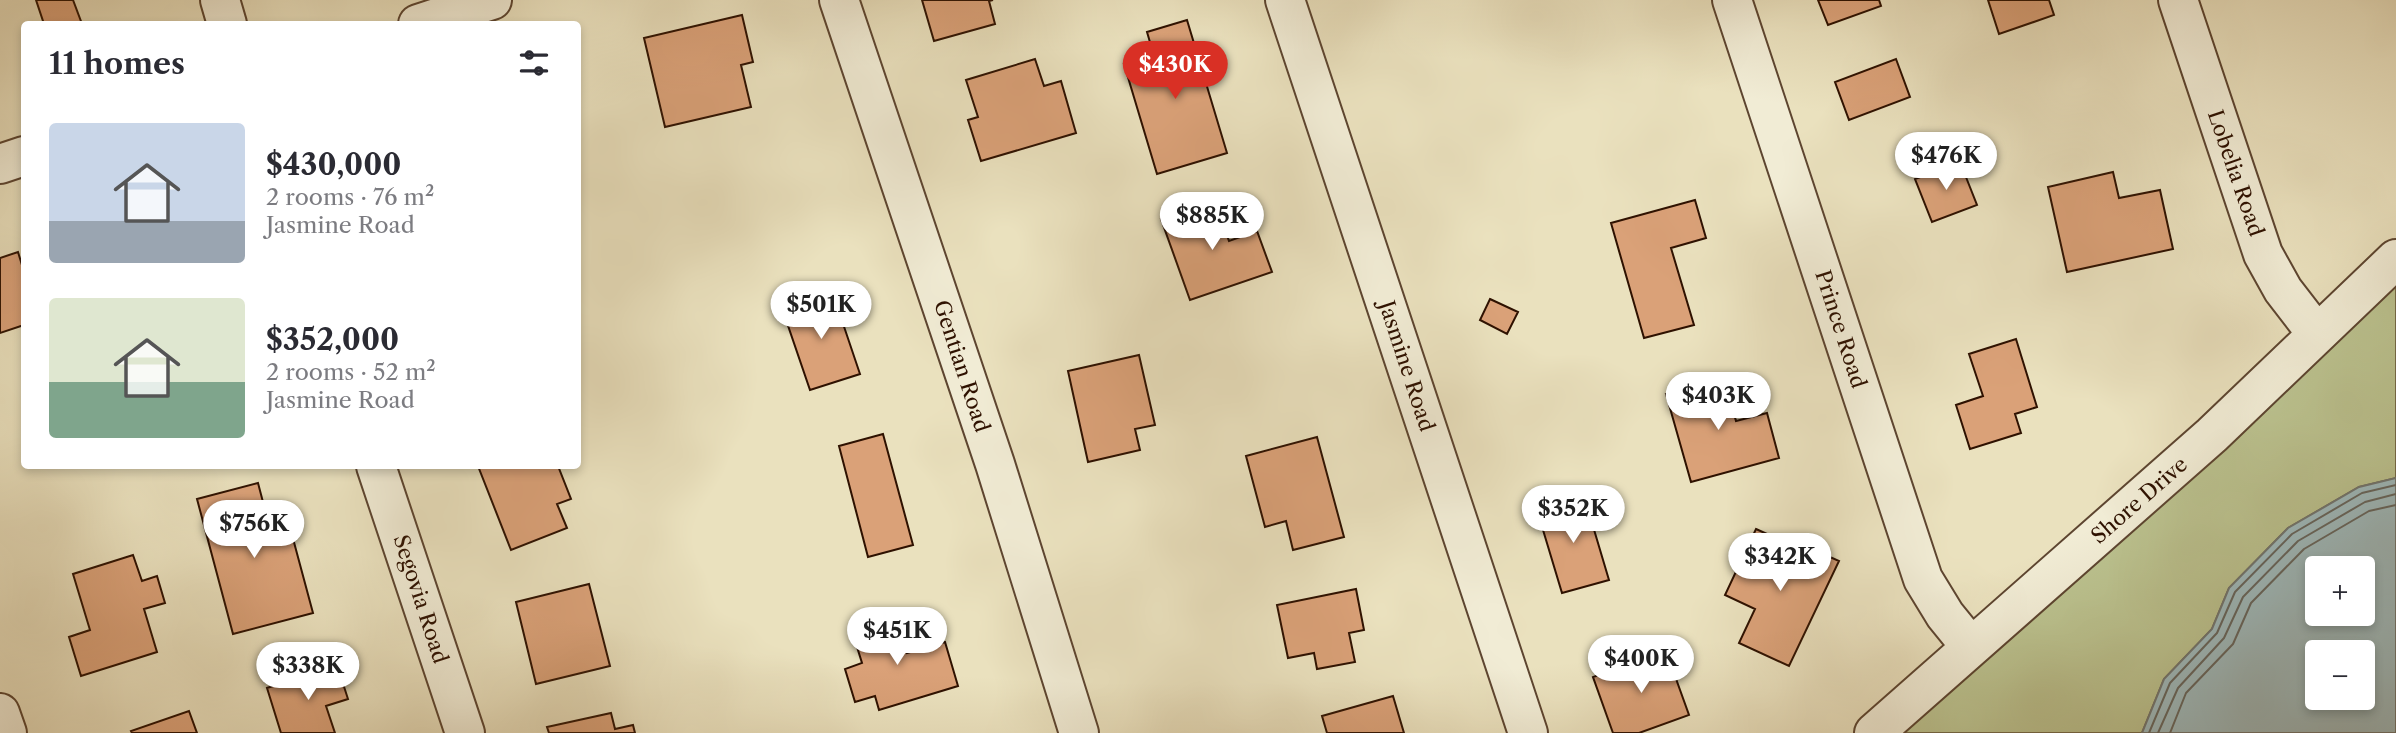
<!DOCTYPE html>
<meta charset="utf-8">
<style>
body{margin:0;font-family:"Libre Caslon Text",serif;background:#f7f7f7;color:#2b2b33;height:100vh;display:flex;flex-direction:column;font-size:26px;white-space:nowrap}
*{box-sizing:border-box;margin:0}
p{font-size:23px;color:#7c7c81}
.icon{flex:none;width:38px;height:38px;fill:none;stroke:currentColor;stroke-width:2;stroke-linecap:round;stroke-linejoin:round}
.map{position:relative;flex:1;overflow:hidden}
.drawer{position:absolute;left:21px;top:21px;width:560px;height:448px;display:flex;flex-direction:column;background:#fff;border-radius:7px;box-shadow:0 4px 10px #0003}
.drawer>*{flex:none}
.tools{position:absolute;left:2305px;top:556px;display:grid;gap:14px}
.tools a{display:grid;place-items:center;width:70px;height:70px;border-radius:7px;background:#fff;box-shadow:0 4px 10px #0003;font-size:35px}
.price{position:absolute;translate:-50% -60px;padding:0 16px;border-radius:24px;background:#fff;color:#222;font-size:23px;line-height:46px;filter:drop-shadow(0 2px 4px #0008)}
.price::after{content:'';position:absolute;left:50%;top:42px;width:21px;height:16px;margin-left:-10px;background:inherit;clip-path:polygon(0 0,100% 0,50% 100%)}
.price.selected{background:#d93025;color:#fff}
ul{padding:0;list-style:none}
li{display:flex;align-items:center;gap:21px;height:175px;padding:0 28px}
li span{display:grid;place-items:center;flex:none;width:196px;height:140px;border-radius:7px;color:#555}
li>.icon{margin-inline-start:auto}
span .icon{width:84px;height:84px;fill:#fffc;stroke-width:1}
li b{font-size:30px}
h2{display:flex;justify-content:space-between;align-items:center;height:84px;padding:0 28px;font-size:30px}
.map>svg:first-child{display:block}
.green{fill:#bbc28f;stroke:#746a48;stroke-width:2}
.water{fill:#9ebabd;stroke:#717671;stroke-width:2;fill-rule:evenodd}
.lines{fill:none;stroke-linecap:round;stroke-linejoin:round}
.shore{stroke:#66665e;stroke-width:2}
.building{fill:#daa178;stroke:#2e1100;stroke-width:2}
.street-casing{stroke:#5d4530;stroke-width:42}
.street{stroke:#f1ecd5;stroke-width:38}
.labels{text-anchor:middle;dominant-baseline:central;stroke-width:7;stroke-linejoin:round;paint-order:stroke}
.street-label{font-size:21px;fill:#2e1100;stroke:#f1ecd5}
</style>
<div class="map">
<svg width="2396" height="733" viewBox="0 0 2396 733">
<rect width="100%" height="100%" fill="#eae1be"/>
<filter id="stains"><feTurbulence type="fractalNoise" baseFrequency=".00286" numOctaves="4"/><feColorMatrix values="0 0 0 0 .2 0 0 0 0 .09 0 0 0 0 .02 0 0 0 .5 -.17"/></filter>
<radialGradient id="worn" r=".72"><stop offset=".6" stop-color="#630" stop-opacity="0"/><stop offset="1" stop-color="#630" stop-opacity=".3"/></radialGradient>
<path class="green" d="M2396,259V478L2359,487L2288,528L2229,588L2212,629L2164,679L2142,733H1894Z"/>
<path class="water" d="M2396,478V733H2142L2164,679L2212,629L2229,588L2288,528L2359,487ZM2317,569H2362V614H2317ZM2317,653H2362V698H2317Z"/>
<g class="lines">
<path class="shore" d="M2149,733L2170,683L2217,633L2235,592L2292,534L2362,493L2396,485
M2158,733L2178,688L2224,638L2243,597L2298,541L2365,502L2396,494
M2170,733L2186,693L2233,644L2251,603L2304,549L2369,511L2396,505"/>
</g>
<path class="building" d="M36,0H73L82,24H44Z
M922,0H993L989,1L995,24L934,41Z
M1818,0H1879L1881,6L1828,25Z
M1988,0H2049L2054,15L1999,34Z
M742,15L753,62L741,65L751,107L665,127L644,38Z
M1187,20L1227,153L1157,174L1124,64L1154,56L1147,32Z
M1035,59L1044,86L1061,81L1076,133L981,161L968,120L978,117L966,80Z
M1896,59L1910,97L1849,120L1835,82Z
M1960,162L1977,205L1932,222L1915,179Z
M2113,172L2119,198L2160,190L2173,249L2067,272L2048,187Z
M1214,200L1229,241L1257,231L1272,272L1190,300L1161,219Z
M1695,200L1706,238L1671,248L1694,325L1644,338L1611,223Z
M18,252L22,265L24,264V325L0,333V258Z
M832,291L860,374L810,390L782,308Z
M1490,299L1518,312L1507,334L1480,320Z
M2016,339L2037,407L2015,414L2021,433L1970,449L1956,405L1983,396L1969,354Z
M1139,355L1155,425L1135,429L1140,450L1088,462L1068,371Z
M1724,378L1736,421L1767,413L1779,458L1691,482L1666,394Z
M883,434L913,545L868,557L839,446Z
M1317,437L1344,537L1293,550L1286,521L1265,527L1246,456Z
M478,466H558L571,499L557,504L567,528L511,550Z
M258,483L269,525L288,520L313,613L233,634L197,499Z
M1584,496L1609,580L1562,593L1537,510Z
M1756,529L1778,539L1781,535L1839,561L1789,666L1739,643L1755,609L1725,595Z
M133,555L142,581L157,576L165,603L144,609L157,652L81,676L69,637L90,630L73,574Z
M589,584L610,666L536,684L516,602Z
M1356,589L1364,630L1349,633L1355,662L1317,669L1314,653L1288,658L1277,605Z
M896,618L907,653L945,642L958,686L879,710L875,696L855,702L845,669L862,663L852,631Z
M1666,651L1689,715L1639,733H1613L1593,677Z
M337,665L348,699L326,706L335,733H281L267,688Z
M1393,696L1404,733H1327L1322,716Z
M189,711L197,733H132L131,731Z
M611,713L615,729L633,725L635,733H549L547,727Z"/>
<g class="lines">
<defs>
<path id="street" d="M220,0L227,24
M839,0L995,464L1079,733
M1285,0L1528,733
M1732,0L1923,579L1945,615L1971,647
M2178,0L2263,254L2283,290L2317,334
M418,24L492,0
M0,164L24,156
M376,466L465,733
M0,713L7,733
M1874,733L2212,435L2396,259"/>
</defs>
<use href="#street" class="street-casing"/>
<use href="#street" class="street"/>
</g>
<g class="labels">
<g class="street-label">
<text transform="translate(2236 173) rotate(71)">Lobelia Road</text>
<text transform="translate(1841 329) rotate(72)">Prince Road</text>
<text transform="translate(962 366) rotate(72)">Gentian Road</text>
<text transform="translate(1407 366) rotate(72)">Jasmine Road</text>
<text transform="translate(2139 500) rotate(-41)">Shore Drive</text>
<text transform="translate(421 599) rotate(72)">Segovia Road</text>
</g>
</g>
<rect width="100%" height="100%" filter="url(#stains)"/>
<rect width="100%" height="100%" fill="url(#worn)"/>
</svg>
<div class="tools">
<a>+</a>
<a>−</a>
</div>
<b class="price selected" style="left:1175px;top:101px">$430K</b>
<b class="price" style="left:1946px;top:192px">$476K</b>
<b class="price" style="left:1212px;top:252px">$885K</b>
<b class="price" style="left:821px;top:341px">$501K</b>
<b class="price" style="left:1718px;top:432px">$403K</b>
<b class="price" style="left:1573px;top:545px">$352K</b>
<b class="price" style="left:254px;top:560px">$756K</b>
<b class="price" style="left:1780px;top:593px">$342K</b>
<b class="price" style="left:897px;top:667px">$451K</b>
<b class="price" style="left:1641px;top:695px">$400K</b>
<b class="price" style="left:308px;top:702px">$338K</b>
<section class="drawer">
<h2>11 homes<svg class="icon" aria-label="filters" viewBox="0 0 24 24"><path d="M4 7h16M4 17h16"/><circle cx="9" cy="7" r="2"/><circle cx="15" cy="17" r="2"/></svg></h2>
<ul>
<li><span style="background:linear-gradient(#c9d6e8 70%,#9aa5b1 0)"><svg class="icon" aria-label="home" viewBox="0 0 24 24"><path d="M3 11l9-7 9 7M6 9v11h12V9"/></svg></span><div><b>$430,000</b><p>2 rooms · 76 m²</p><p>Jasmine Road</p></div></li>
<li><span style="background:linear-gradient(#dfe7d0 60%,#7fa58c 0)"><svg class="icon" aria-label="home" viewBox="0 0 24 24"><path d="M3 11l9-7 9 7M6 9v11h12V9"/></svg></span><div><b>$352,000</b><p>2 rooms · 52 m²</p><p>Jasmine Road</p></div></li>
</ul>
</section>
</div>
